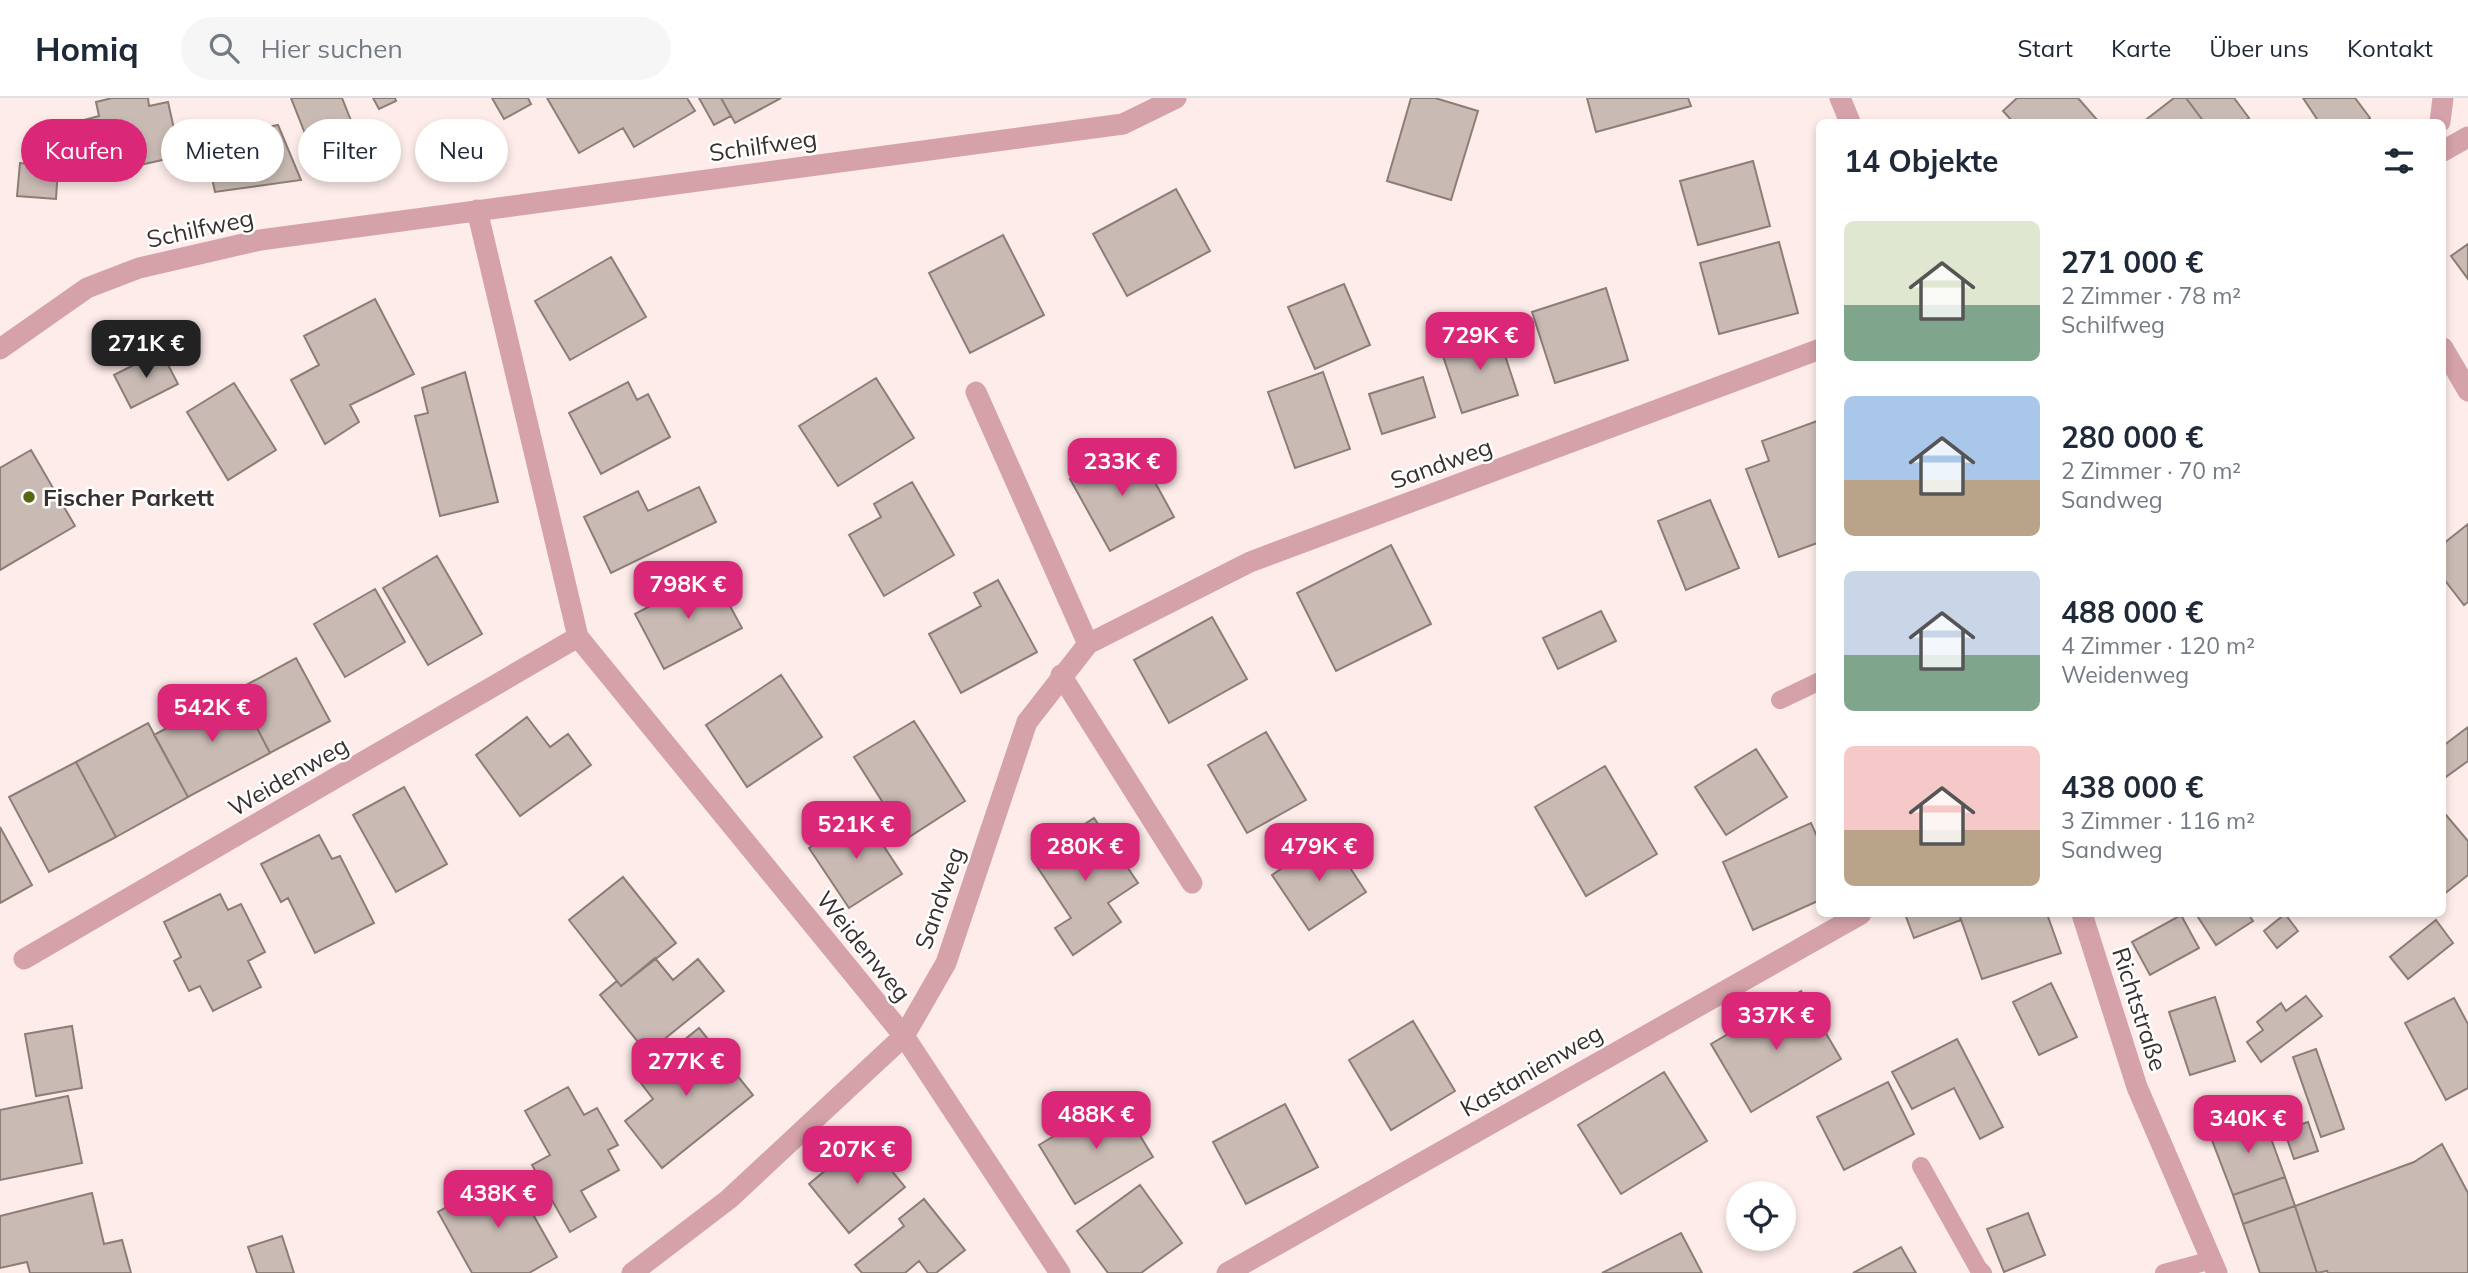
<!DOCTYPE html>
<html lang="de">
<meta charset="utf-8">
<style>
body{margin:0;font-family:Mulish,sans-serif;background:#f6f6f7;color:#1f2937;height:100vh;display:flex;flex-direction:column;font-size:26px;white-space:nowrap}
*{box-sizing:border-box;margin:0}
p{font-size:23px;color:#747a83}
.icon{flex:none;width:38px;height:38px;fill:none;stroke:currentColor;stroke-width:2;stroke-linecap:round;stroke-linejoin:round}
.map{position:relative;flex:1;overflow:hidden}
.details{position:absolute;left:1816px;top:21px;width:630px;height:798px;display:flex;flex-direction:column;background:#fff;border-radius:10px;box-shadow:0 4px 10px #0003}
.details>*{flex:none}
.hud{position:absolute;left:21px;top:21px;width:665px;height:63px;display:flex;gap:14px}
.buttons{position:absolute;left:1726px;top:1083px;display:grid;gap:14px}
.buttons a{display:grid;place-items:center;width:70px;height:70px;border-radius:50%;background:#fff;box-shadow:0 4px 10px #0003;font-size:35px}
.price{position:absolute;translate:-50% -60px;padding:0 16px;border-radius:14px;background:#db2777;color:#fff;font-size:23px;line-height:46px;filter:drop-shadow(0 2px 4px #0008)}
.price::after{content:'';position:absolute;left:50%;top:42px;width:21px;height:16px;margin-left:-10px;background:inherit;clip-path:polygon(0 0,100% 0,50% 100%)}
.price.current{background:#222;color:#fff}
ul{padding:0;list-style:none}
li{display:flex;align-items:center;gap:21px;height:175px;padding:0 28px}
li span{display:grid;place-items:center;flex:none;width:196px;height:140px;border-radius:10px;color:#555}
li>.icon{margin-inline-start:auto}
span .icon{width:84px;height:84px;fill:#fffc;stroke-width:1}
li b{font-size:30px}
h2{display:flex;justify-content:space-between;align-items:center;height:84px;padding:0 28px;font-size:30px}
.pill{padding:0 24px;border-radius:32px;background:#fff;box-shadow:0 4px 10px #0003;font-size:24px;line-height:63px}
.pill.current{background:#db2777;color:#fff}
header{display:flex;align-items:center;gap:42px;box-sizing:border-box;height:98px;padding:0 35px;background:#fff;border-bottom:2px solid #e0e1e3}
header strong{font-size:33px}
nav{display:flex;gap:38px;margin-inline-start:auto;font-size:24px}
.search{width:490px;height:63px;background:#f6f6f7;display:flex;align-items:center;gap:18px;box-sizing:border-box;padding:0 24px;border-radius:38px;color:#747a83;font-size:26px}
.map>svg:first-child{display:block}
.building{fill:#c9bbb4;stroke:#8b7e77;stroke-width:2}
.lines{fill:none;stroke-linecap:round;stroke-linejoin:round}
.lane{stroke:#d4a2a8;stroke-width:18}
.street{stroke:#d4a2a8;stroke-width:21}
.poi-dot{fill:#596810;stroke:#fff;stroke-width:2.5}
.labels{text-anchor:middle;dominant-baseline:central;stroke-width:5;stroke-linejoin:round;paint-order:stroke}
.street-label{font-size:24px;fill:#37302f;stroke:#fff}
.poi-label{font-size:24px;font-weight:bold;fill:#37302f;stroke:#fff;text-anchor:start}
</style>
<header>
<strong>Homiq</strong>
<div class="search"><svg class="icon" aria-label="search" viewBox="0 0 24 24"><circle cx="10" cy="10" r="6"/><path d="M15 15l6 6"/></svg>Hier suchen</div>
<nav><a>Start</a><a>Karte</a><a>Über uns</a><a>Kontakt</a></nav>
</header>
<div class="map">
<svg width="2468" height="1175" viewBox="0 0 2468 1175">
<rect width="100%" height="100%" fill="#fdece9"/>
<path class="building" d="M112,0H148L149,8L168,4L180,58L96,77L84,22L99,18L96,4Z
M291,0H342L359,43L315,61Z
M373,0H395L396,3L379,11Z
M492,0H528L531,6L504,21Z
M547,0H687L695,13L634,49L623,30L579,55Z
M699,0H721L731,18L714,27Z
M721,0H781L735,25Z
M1411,0H1435L1478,13L1451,102L1387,83Z
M1587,0H1688L1691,8L1596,34Z
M2017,0H2078L2099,24H2013L2003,13Z
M2174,0H2186L2204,24H2143Z
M2186,0H2234L2249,20L2243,24H2204Z
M2303,0H2355L2370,20L2363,24H2319Z
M278,27L301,82L215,94L204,42Z
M1753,63L1770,128L1698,147L1680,83Z
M20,65L58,69L56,101L17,98Z
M1176,91L1210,153L1127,198L1093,136Z
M1003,137L1044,217L970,255L929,175Z
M1779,144L1798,215L1719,236L1700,165Z
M2468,146V181L2451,158Z
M611,159L646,219L570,262L535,203Z
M1344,186L1370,247L1315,271L1288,209Z
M1606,190L1628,262L1555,285L1532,214Z
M375,201L414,276L350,307L359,324L325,346L291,282L319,267L304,238Z
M1497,233L1518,297L1462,315L1441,252Z
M161,253L178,286L131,310L114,277Z
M465,274L498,404L440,418L415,318L428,315L422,290Z
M1323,274L1350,351L1295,370L1268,294Z
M1423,279L1435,319L1382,336L1369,296Z
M876,280L914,340L838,388L799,328Z
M628,284L637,302L648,296L670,339L601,376L569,315Z
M234,285L276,352L228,382L187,314Z
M1820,322V444L1779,459L1746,371L1769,363L1762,343Z
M1134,346L1174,419L1110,453L1070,381Z
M31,352L75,428L0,472V370Z
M912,384L954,457L884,498L849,437L881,419L874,406Z
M699,389L716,424L611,475L584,419L638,393L648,413Z
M1710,402L1739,470L1686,492L1658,423Z
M2468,426V504L2464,507L2443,480V446Z
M1391,447L1431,526L1336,573L1297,495Z
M437,458L482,536L428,567L383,490Z
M712,475L742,530L664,571L635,516Z
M998,482L1037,554L961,595L929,536L981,508L974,495Z
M375,491L405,544L345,579L314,526Z
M1601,513L1616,543L1558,571L1543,540Z
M1212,519L1247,581L1169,625L1134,562Z
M296,560L330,623L270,655L237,592Z
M781,577L822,639L747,689L706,627Z
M237,592L270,655L188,699L154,637Z
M527,619L550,649L568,636L591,667L520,718L476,657Z
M914,623L965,703L906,741L854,659Z
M148,625L188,699L116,739L76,664Z
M2468,629V663L2443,681V648Z
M1266,634L1306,702L1247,735L1208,667Z
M1756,651L1787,699L1726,737L1695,689Z
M76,664L116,739L49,774L9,699Z
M1605,668L1657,756L1586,798L1535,709Z
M404,689L447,766L396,794L353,717Z
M862,715L902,776L849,810L809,750Z
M2446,717L2468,743V777L2443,797V719Z
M1094,720L1138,785L1108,805L1121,824L1073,857L1055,830L1071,820L1032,761Z
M1811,725L1820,745V802L1753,832L1723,764Z
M0,729L32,787L0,805Z
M319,737L332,761L340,758L374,825L315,855L288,800L281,804L261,766Z
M1329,738L1366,794L1309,832L1272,777Z
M623,779L676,845L621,888L569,822Z
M220,796L228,812L241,806L265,854L248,863L261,889L213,913L200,888L189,893L174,863L181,859L164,824Z
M1905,816H1959L1961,822L1914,840Z
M1959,816H2047L2061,855L1982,881Z
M2196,816H2248L2253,823L2216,847Z
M2285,816L2298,833L2277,850L2264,833Z
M2181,817L2199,850L2150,877L2132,844Z
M2436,822L2453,845L2408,881L2390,859Z
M655,860L673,882L698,861L724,893L647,955L600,897L617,883L621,888Z
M2051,885L2077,939L2039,957L2013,904Z
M1801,893L1841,961L1751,1014L1711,946Z
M2306,898L2322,918L2261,964L2247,944L2263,932L2257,924L2281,905L2286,913Z
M2215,899L2235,963L2190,977L2169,914Z
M2454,900L2468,926V990L2446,1002L2405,925Z
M1413,923L1455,993L1391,1032L1349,962Z
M72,928L82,990L36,998L25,936Z
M699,930L753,997L662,1070L625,1023L653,1001L637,980Z
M1957,941L2003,1029L1980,1041L1954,990L1912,1011L1892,974Z
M2316,951L2344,1031L2321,1039L2293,959Z
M1664,974L1707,1043L1621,1096L1578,1027Z
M1888,984L1914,1036L1844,1072L1817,1019Z
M568,989L584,1017L597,1010L618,1047L608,1052L619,1072L581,1093L596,1119L570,1134L532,1067L550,1057L525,1013Z
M68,998L82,1065L0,1082V1012Z
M1117,1000L1153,1059L1075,1106L1039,1047Z
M1285,1006L1318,1069L1246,1106L1213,1044Z
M2262,1016L2285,1079L2233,1097L2210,1037Z
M2308,1024L2318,1053L2294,1061L2284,1032Z
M865,1040L905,1089L849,1135L809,1086Z
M2442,1046L2468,1095V1175H2328L2327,1173L2317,1175L2295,1108L2414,1064Z
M509,1074L557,1159L529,1175H472L438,1114Z
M2285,1079L2295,1108L2243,1126L2233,1097Z
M1140,1087L1182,1145L1141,1175H1108L1077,1133Z
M92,1095L104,1146L122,1142L131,1175H30L27,1164L0,1170V1118Z
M924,1101L965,1152L936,1175H928L919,1163L905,1175H862L855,1167L904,1128L899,1121Z
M2295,1108L2317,1175H2260L2243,1126Z
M2028,1115L2045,1157L2004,1174L1987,1131Z
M1681,1135L1702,1175H1602Z
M282,1138L294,1175H257L248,1149Z
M1901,1149L1916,1175H1853Z"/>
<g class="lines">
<path class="lane" d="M1780,602L1820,583
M1921,1068L1978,1170L1983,1175
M2164,1175L2212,1162"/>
<path class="street" d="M1840,0L1850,24
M2440,24L2443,0
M2443,53L2468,39
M477,112L578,539L904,938L1060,1175
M2443,250L2468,293
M0,251L87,190L139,170L260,142L1123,26L1176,0
M976,294L1088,546
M1061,577L1192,785
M2082,816L2137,989L2217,1175
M24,861L578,539
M632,1175L729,1101L904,938L946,865L1027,624L1088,546L1250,464L1820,251
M1227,1175L1861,816"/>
</g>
<circle class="poi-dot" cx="29" cy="399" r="7"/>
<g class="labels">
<g class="street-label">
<text transform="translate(763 47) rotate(-8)">Schilfweg</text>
<text transform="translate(200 130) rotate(-12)">Schilfweg</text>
<text transform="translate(1441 365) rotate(-20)">Sandweg</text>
<text transform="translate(288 678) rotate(-30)">Weidenweg</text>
<text transform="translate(939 800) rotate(-71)">Sandweg</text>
<text transform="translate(864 848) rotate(51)">Weidenweg</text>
<text transform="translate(2140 911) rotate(72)">Richtstraße</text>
<text transform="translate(1531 972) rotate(-30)">Kastanienweg</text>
</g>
<g class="poi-label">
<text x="43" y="399">Fischer Parkett</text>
</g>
</g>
</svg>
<div class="buttons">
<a><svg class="icon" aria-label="locate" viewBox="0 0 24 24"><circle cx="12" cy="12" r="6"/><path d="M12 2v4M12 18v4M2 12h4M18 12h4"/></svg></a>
</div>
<b class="price" style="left:1480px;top:274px">729K €</b>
<b class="price current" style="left:146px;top:282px">271K €</b>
<b class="price" style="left:1122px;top:400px">233K €</b>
<b class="price" style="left:688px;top:523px">798K €</b>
<b class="price" style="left:212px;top:646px">542K €</b>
<b class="price" style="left:856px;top:763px">521K €</b>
<b class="price" style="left:1085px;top:785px">280K €</b>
<b class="price" style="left:1319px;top:785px">479K €</b>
<b class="price" style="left:1776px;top:954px">337K €</b>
<b class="price" style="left:686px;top:1000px">277K €</b>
<b class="price" style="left:1096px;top:1053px">488K €</b>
<b class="price" style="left:2248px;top:1057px">340K €</b>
<b class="price" style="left:857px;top:1088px">207K €</b>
<b class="price" style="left:498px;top:1132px">438K €</b>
<div class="hud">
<a class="pill current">Kaufen</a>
<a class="pill">Mieten</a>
<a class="pill">Filter</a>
<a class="pill">Neu</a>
</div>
<section class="details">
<h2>14 Objekte<svg class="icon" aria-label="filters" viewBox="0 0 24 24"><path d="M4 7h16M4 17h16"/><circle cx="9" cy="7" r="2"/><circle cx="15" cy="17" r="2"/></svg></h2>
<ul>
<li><span style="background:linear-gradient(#dfe7d0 60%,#7fa58c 0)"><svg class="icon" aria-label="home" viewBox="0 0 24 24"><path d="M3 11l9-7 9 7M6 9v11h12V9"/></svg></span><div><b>271 000 €</b><p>2 Zimmer · 78 m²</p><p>Schilfweg</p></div></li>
<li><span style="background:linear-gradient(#a9c7e8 60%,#b9a48a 0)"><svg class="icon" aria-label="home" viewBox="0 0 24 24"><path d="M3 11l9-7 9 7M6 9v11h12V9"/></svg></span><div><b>280 000 €</b><p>2 Zimmer · 70 m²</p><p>Sandweg</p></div></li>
<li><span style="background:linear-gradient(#c9d6e8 60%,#7fa58c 0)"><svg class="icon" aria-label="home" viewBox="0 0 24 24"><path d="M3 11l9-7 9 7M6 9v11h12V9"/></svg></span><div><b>488 000 €</b><p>4 Zimmer · 120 m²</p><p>Weidenweg</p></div></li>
<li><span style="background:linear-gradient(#f6c9c9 60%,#b9a48a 0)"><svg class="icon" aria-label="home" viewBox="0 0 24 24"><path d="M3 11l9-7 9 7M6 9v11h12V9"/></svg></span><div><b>438 000 €</b><p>3 Zimmer · 116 m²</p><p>Sandweg</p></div></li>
</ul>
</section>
</div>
